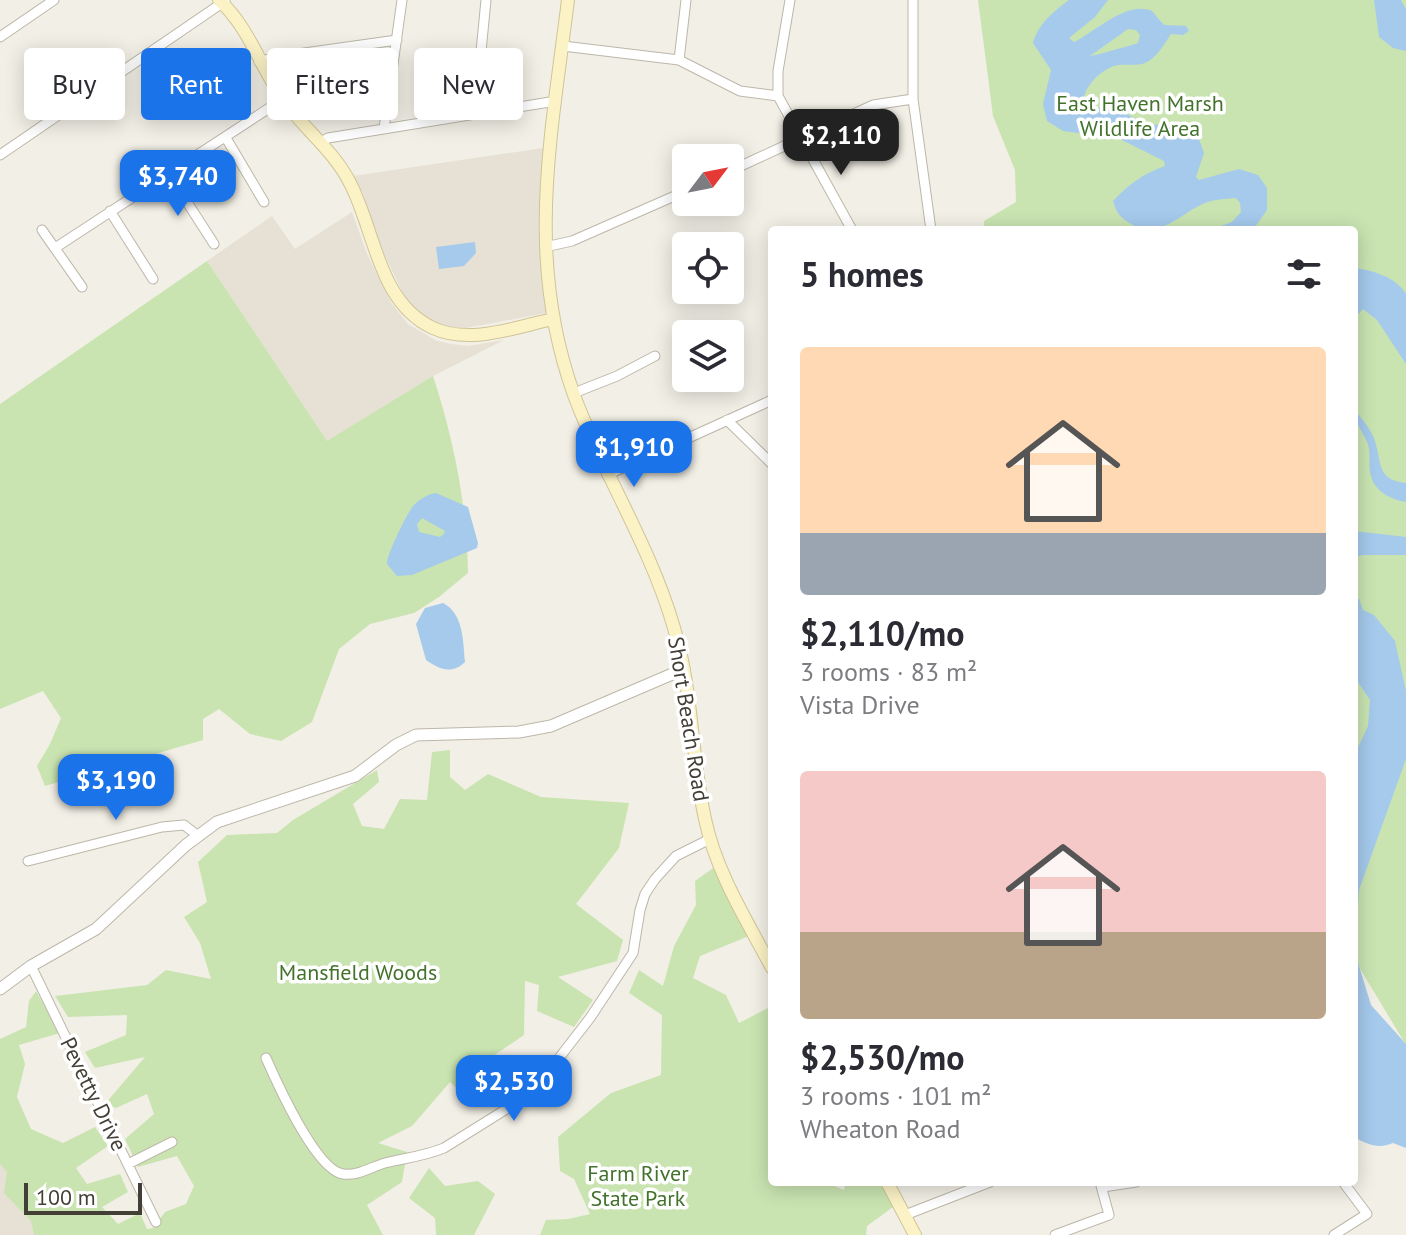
<!DOCTYPE html>
<meta charset="utf-8">
<style>
body{margin:0;font-family:"PT Sans",sans-serif;background:#f2f2f3;color:#2b2b33;height:100vh;display:flex;flex-direction:column;font-size:30px;white-space:nowrap}
*{box-sizing:border-box;margin:0}
p{font-size:26px;color:#7c7c81}
.icon{flex:none;width:44px;height:44px;fill:none;stroke:currentColor;stroke-width:2;stroke-linecap:round;stroke-linejoin:round}
.map{position:relative;flex:1;overflow:hidden}
.side{position:absolute;left:768px;top:226px;width:590px;height:960px;display:flex;flex-direction:column;background:#fff;border-radius:8px;box-shadow:0 4px 20px #0003}
.side>*{flex:none}
.banner{position:absolute;left:24px;top:48px;width:624px;height:72px;display:flex;gap:16px}
.needle{width:52px;rotate:58deg}
.buttons{position:absolute;left:672px;top:144px;display:grid;gap:16px}
.buttons a{display:grid;place-items:center;width:72px;height:72px;border-radius:8px;background:#fff;box-shadow:0 4px 20px #0003;font-size:40px}
.scale{position:absolute;left:24px;bottom:20px;width:118px;box-sizing:border-box;padding-left:8px;border:4px solid #443f36;border-top:0;font-size:22px;line-height:28px;white-space:nowrap;color:#443f36;-webkit-text-stroke:6px #fff;paint-order:stroke}
.price{position:absolute;translate:-50% -68px;padding:0 18px;border-radius:16px;background:#1a73e8;color:#fff;font-size:26px;line-height:52px;filter:drop-shadow(0 2px 4px #0008)}
.price::after{content:'';position:absolute;left:50%;top:48px;width:24px;height:18px;margin-left:-12px;background:inherit;clip-path:polygon(0 0,100% 0,50% 100%)}
.price.on{background:#222;color:#fff}
ul{padding:0;list-style:none}
li{display:grid;align-content:center;gap:16px;height:424px;padding:0 32px}
li span{display:grid;place-items:center;height:248px;border-radius:8px;color:#555}
li>.icon{margin-inline-start:auto}
span .icon{width:144px;height:144px;fill:#fffc;stroke-width:1}
li b{font-size:34px}
h2{display:flex;justify-content:space-between;align-items:center;height:96px;padding:0 32px;font-size:34px}
.pill{padding:0 28px;border-radius:8px;background:#fff;box-shadow:0 4px 20px #0003;font-size:28px;line-height:72px}
.pill.on{background:#1a73e8;color:#fff}
.map>svg:first-child{display:block}
.residential{fill:#e6e1d4}
.green{fill:#c9e4b1}
.water{fill:#a5caec;fill-rule:evenodd}
.lines{fill:none;stroke-linecap:round;stroke-linejoin:round}
.minor-casing{stroke:#bdb7a9;stroke-width:11}
.tertiary-casing{stroke:#bdb7a9;stroke-width:13}
.secondary-casing{stroke:#cfc498;stroke-width:14}
.minor{stroke:#fff;stroke-width:9}
.tertiary{stroke:#fff;stroke-width:11}
.secondary{stroke:#fbf2c6;stroke-width:12}
.labels{text-anchor:middle;dominant-baseline:central;stroke-width:7;stroke-linejoin:round;paint-order:stroke}
.park-label{font-size:22px;fill:#42722c;stroke:#fff}
.street-label{font-size:22px;fill:#443f36;stroke:#fff}
</style>
<div class="map">
<svg width="1406" height="1235" viewBox="0 0 1406 1235">
<rect width="100%" height="100%" fill="#f2efe6"/>
<path class="residential" d="M543,148L539,241L546,313L466,328L449,327L432,322L418,313L406,299L383,252L368,218L364,195L353,176Z
M352,212L367,254L392,304L408,324L437,341L451,344L468,346L504,340L433,376L327,442L207,261L272,216L295,249Z
M0,1149L67,1235H0Z"/>
<path class="green" d="M978,0H1406V1045L1359,967L1354,966V230H984V221L1016,202L1015,170L993,116Z
M207,261L327,441L433,376C454,440 467,505 468,573L439,597L414,613L370,624L339,649L312,722L281,741L250,734L219,709L203,719V740L45,786L37,766L50,744L61,718L43,691L0,709V404Z
M450,750V777L465,790L488,774L541,797L629,803L619,848L576,904L623,940L617,961L558,977L593,1000L574,1027L537,1011L539,985L525,981L524,1035L474,1069L477,1108L450,1082L412,1126L378,1143L407,1152L402,1182L367,1205L383,1235H34L31,1221L4,1193L7,1172L0,1164V1039L26,1027L29,1001L36,991L60,1033L19,1045L25,1064L17,1097L31,1129L63,1143L95,1127L108,1146L76,1168L87,1184L120,1174L128,1192L102,1207L118,1224L140,1213L147,1229L153,1228L165,1212L186,1204L194,1186L177,1156L138,1167L125,1139L154,1114L147,1094L116,1108L105,1104L145,1057L95,1068L85,1052L126,1035L127,1015L68,1017L55,996L147,985L166,970L211,979L200,943L184,917L207,902L198,862L227,835L277,833L293,820L377,770L379,782L353,804L362,826L384,829L400,799L427,800L432,752Z
M716,866L749,936L700,956L693,978L726,995L739,1023L772,1006V1182H824L844,1190L846,1182H881L893,1207L867,1226L866,1235H540L546,1220L568,1219L590,1214L574,1179L560,1171L558,1137L611,1093L661,1075L662,1015L629,993L639,970L663,986L674,946L696,905L695,881Z
M429,1168L445,1186L478,1181L495,1194L474,1235H436L435,1218L409,1198Z"/>
<path class="water" d="M1069,0H1108L1095,17L1069,38L1074,42C1095,32 1127,0 1152,11C1156,15 1159,21 1165,25L1186,26L1189,31L1183,35L1171,34C1164,44 1157,58 1145,63C1136,66 1127,64 1118,65C1101,68 1081,89 1083,106L1116,109L1147,124L1187,127L1198,136L1204,153L1196,177L1199,180L1239,169L1258,175L1267,188V210L1253,230H1210L1232,222L1241,212L1240,203L1236,198C1226,199 1214,199 1205,203C1182,212 1158,242 1131,224C1120,217 1117,214 1113,201C1129,184 1143,174 1165,166L1164,161L1118,138L1063,131L1047,121L1043,104L1051,70L1033,43C1038,24 1054,11 1069,0ZM1128,29L1136,30L1140,35L1138,43C1132,45 1094,56 1090,56Z
M1374,0H1401L1406,9V51L1393,48L1379,37Z
M475,242L476,253L464,266L439,269L436,247Z
M1354,268C1372,270 1396,277 1406,294V364L1377,320L1363,309L1354,319Z
M1354,409C1362,419 1371,429 1375,441C1382,464 1377,480 1406,483V502C1392,500 1375,492 1371,476C1368,466 1371,455 1368,444C1363,431 1354,423 1354,409Z
M436,493L468,507L478,543L477,548L412,575L397,576L387,564C386,556 408,511 414,505C420,499 428,494 436,493ZM422,518L445,531L444,534L440,537L419,532L417,524Z
M1354,531L1406,537V555H1363L1354,557Z
M1354,597L1359,599L1363,610L1374,615L1395,641L1406,691V759L1359,890L1355,953L1371,1005L1406,1044V1148L1393,1143C1378,1149 1369,1145 1354,1137V756L1368,726L1370,700L1354,676Z
M443,603C464,614 463,642 465,662C452,675 439,669 426,660L416,624L425,608Z"/>
<g class="lines">
<defs>
<path id="minor" d="M913,0V99L931,230
M0,37L54,0
M563,46L679,60L740,91L778,96L852,230
M679,60L686,0
M259,62L276,57L397,40
M778,96V71L790,0
M475,113L486,0
M384,128L402,0
M226,138L264,202
M321,142L328,138L556,101
M0,155L225,1
M730,171L873,105L913,99
M169,174L214,244
M110,211L153,279
M42,230L82,287
M545,247L572,241L686,191
M55,248L283,99
M574,393L617,376L655,356
M727,420L772,464
M607,475L772,400
M28,861L162,827L184,825L197,835
M31,966L156,1222
M266,1058C277,1083 316,1170 343,1174C358,1176 371,1167 385,1163C405,1158 425,1156 444,1148L532,1093L590,1018L633,953L640,910L645,894L655,879L676,856L710,839
M128,1164L172,1142
M1103,1187L1136,1182
M905,1215L990,1182
M1055,1235L1109,1215L1100,1182
M1334,1235L1367,1214L1343,1182"/>
<path id="tertiary" d="M0,989L31,966L96,929L186,845L217,822L355,776L396,745L416,735L519,732L551,726L684,669"/>
<path id="secondary" d="M219,0C249,27 261,69 285,102C306,131 334,151 350,183C375,230 378,303 433,328C470,345 516,327 553,319
M568,0C551,138 525,259 574,395C603,474 651,547 674,628C693,691 691,756 705,819C716,872 747,921 772,968
M887,1182L915,1235"/>
</defs>
<use href="#minor" class="minor-casing"/>
<use href="#tertiary" class="tertiary-casing"/>
<use href="#secondary" class="secondary-casing"/>
<use href="#minor" class="minor"/>
<use href="#tertiary" class="tertiary"/>
<use href="#secondary" class="secondary"/>
</g>
<g class="labels">
<g class="park-label">
<text x="1140" y="103">East Haven Marsh<tspan x="1140" dy="25">Wildlife Area</tspan></text>
<text x="358" y="972">Mansfield Woods</text>
<text x="638" y="1173">Farm River<tspan x="638" dy="25">State Park</tspan></text>
</g>
<g class="street-label">
<text transform="translate(689 719) rotate(81)">Short Beach Road</text>
<text transform="translate(94 1094) rotate(64)">Pevetty Drive</text>
</g>
</g>
</svg>
<div class="buttons">
<a><svg class="needle" viewBox="-14 -14 28 28"><path d="M0-13l5 13h-10z" fill="#e53935"/><path d="M0 13l5-13h-10z" fill="#7c7c81"/></svg></a>
<a><svg class="icon" aria-label="locate" viewBox="0 0 24 24"><circle cx="12" cy="12" r="6"/><path d="M12 2v4M12 18v4M2 12h4M18 12h4"/></svg></a>
<a><svg class="icon" aria-label="layers" viewBox="0 0 24 24"><path d="M12 4l9 5-9 5-9-5zM3 14l9 5 9-5"/></svg></a>
</div>
<div class="scale">100 m</div>
<b class="price on" style="left:841px;top:177px">$2,110</b>
<b class="price" style="left:178px;top:218px">$3,740</b>
<b class="price" style="left:634px;top:489px">$1,910</b>
<b class="price" style="left:116px;top:822px">$3,190</b>
<b class="price" style="left:514px;top:1123px">$2,530</b>
<div class="banner">
<a class="pill">Buy</a>
<a class="pill on">Rent</a>
<a class="pill">Filters</a>
<a class="pill">New</a>
</div>
<section class="side">
<h2>5 homes<svg class="icon" aria-label="filters" viewBox="0 0 24 24"><path d="M4 7h16M4 17h16"/><circle cx="9" cy="7" r="2"/><circle cx="15" cy="17" r="2"/></svg></h2>
<ul>
<li><span style="background:linear-gradient(#ffd9b3 75%,#9aa5b1 0)"><svg class="icon" aria-label="home" viewBox="0 0 24 24"><path d="M3 11l9-7 9 7M6 9v11h12V9"/></svg></span><div><b>$2,110/mo</b><p>3 rooms · 83 m²</p><p>Vista Drive</p></div></li>
<li><span style="background:linear-gradient(#f6c9c9 65%,#b9a48a 0)"><svg class="icon" aria-label="home" viewBox="0 0 24 24"><path d="M3 11l9-7 9 7M6 9v11h12V9"/></svg></span><div><b>$2,530/mo</b><p>3 rooms · 101 m²</p><p>Wheaton Road</p></div></li>
</ul>
</section>
</div>
